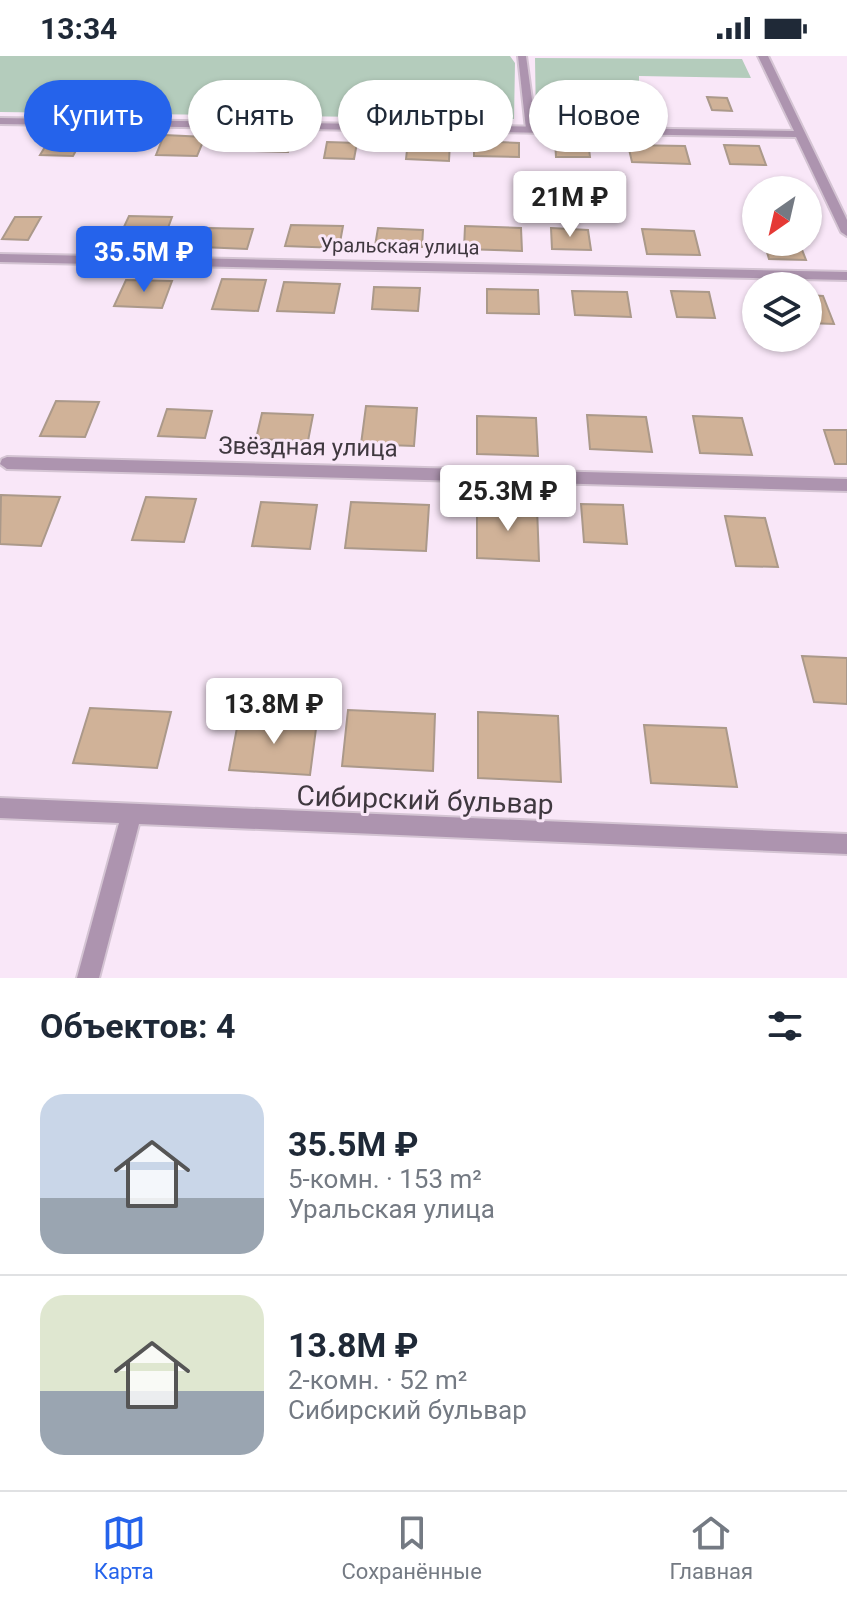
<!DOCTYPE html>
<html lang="ru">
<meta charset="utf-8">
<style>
body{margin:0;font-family:Roboto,sans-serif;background:#f6f6f7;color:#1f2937;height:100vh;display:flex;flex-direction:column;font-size:30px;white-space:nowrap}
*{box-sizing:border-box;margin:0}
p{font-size:26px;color:#747a83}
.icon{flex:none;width:44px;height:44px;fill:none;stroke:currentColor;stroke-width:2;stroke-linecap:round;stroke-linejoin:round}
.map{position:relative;height:922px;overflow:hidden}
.drawer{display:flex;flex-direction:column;background:#fff;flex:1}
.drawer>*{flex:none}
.top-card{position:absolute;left:24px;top:24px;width:800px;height:72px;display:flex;gap:16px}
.needle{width:52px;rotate:214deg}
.buttons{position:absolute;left:742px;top:120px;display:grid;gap:16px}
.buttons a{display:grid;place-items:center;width:80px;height:80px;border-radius:50%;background:#fff;box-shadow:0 2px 6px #0004;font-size:40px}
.price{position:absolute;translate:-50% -68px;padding:0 18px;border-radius:8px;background:#fff;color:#222;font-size:26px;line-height:52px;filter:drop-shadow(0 2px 4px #0008)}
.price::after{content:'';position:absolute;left:50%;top:48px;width:24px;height:18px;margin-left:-12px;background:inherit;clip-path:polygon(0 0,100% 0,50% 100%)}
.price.selected{background:#2563eb;color:#fff}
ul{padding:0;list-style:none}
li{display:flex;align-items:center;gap:24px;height:200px;padding:0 40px}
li+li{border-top:2px solid #e0e1e3}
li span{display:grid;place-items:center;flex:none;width:224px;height:160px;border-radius:24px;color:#555}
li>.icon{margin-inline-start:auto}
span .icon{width:96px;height:96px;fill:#fffc;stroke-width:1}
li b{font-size:34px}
h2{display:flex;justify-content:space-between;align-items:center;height:96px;padding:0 40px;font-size:34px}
.chip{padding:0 28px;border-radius:36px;background:#fff;box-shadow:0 2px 6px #0004;font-size:28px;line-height:72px}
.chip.selected{background:#2563eb;color:#fff}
.status{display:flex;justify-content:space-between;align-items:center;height:56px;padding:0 40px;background:#fff;direction:ltr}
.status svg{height:22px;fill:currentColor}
.tab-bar{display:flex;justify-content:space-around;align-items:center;height:112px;border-top:2px solid #e0e1e3;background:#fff;font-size:22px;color:#747a83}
.tab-bar a{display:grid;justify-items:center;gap:4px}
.tab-bar .selected{color:#2563eb}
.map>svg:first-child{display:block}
.green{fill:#b4ccbc}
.building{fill:#d0b298;stroke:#ab998a;stroke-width:2}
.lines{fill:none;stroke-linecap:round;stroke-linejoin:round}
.lane-casing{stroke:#d4c4d3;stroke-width:4}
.street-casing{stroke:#d4c4d3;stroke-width:4}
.lane{fill:#ad94af;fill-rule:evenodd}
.street{fill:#ad94af;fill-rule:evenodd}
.labels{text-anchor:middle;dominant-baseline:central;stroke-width:6;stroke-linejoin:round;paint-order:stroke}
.far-street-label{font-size:20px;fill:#3f383f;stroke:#f9e7f8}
.street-label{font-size:24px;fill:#3f383f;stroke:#f9e7f8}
.near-street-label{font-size:28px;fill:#3f383f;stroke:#f9e7f8}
</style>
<div class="status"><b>13:34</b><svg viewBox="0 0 49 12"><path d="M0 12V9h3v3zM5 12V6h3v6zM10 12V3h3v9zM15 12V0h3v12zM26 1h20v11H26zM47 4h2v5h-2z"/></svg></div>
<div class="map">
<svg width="847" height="922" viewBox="0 0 847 922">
<rect width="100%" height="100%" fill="#f9e7f8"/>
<path class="green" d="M0,0H510L515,7L514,63L0,56Z
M535,2L742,3L751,22L639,20V68L536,67Z"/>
<path class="building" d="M707,41L727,42L732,55L712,54Z
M53,78H85L73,100L40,99Z
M164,79L205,81L197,100L156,99Z
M260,81H292L288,96L255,95Z
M555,84L588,85L590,101H556Z
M408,85L450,86L449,105L406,103Z
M474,85L519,87V101L474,100Z
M327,86L357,87L354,103L324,102Z
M628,89L685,90L690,108L632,106Z
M724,89L759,90L766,109L730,108Z
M129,160L172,161L162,188L117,186Z
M15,161H41L28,184L2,183Z
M291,169L343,170L339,192L285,190Z
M465,170L521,172L522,195L464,193Z
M209,172L253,173L247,193L202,191Z
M378,172L423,174L422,191L375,190Z
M551,172L588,174L591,194L552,193Z
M642,173L694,175L700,199L647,198Z
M764,186H799L806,204L769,203Z
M222,223L266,224L258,255L212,253Z
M126,224L172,225L162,252L114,250Z
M284,226L340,228L334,257L277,255Z
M374,231L420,232L418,255L372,253Z
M487,233L538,234L539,258L487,257Z
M572,235L627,236L631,261L575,259Z
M671,235L709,236L715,262L677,261Z
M808,239L823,240L834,268L808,267Z
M56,345L99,346L85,381L40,380Z
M366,350L417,352L414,390L361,388Z
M167,353L212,355L205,382L158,380Z
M262,357L313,359L308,385L256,383Z
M587,359L646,361L652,396L590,393Z
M477,360L536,362L538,400L477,398Z
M693,360L742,362L752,399L700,397Z
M824,374H847V408H835Z
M1,439L60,441L41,490L0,488Z
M146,441L196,443L184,486L132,484Z
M261,446L317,449L310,493L252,490Z
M351,446L429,449L426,495L345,492Z
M581,448L623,449L627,488L584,486Z
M477,449L537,451L539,505L477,502Z
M725,460L765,462L778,511L736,510Z
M802,600L847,602V648L814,646Z
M90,652L171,656L157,712L73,707Z
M348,654L435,658L433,715L342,710Z
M478,656L558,660L561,726L478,722Z
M239,661L317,665L310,719L229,714Z
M644,669L726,672L737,731L651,727Z"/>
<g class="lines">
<defs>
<path id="lane" d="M518,0H526L536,73L531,76L526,73Z"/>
<path id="street" d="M758,0H768L847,164V180L841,176L796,81L0,68V62L794,75Z
M0,198L847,216V224L0,206Z
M7,401L847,423V435L7,413L0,408L2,403Z
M0,742L847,778V798L139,768L99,922H77L119,767L0,762Z"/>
</defs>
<use href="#lane" class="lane-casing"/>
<use href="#street" class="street-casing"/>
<use href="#lane" class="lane"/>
<use href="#street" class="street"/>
</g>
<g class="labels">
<g class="far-street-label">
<text transform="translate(400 190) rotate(1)">Уральская улица</text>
</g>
<g class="street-label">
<text transform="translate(308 391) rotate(1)">Звёздная улица</text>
</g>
<g class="near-street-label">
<text transform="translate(425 744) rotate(2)">Сибирский бульвар</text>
</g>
</g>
</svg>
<div class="buttons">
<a><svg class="needle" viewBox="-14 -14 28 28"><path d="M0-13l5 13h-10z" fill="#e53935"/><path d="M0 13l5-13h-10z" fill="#747a83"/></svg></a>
<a><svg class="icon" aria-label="layers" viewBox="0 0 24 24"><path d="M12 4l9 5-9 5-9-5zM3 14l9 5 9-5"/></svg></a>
</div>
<b class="price" style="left:570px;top:183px">21M ₽</b>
<b class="price selected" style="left:144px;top:238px">35.5M ₽</b>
<b class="price" style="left:508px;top:477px">25.3M ₽</b>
<b class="price" style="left:274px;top:690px">13.8M ₽</b>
<div class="top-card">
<a class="chip selected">Купить</a>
<a class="chip">Снять</a>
<a class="chip">Фильтры</a>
<a class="chip">Новое</a>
</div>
</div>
<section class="drawer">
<h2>Объектов: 4<svg class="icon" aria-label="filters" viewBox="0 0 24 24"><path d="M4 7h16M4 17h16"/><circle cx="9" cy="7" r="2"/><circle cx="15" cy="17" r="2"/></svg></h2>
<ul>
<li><span style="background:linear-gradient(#c9d6e8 65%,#9aa5b1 0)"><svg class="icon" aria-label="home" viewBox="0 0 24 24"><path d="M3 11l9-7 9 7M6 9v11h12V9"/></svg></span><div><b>35.5M ₽</b><p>5-комн. · 153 m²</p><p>Уральская улица</p></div></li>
<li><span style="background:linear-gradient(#dfe7d0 60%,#9aa5b1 0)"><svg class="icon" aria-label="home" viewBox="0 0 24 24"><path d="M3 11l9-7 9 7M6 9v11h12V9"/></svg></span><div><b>13.8M ₽</b><p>2-комн. · 52 m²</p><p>Сибирский бульвар</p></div></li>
</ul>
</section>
<nav class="tab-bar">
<a class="selected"><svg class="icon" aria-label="map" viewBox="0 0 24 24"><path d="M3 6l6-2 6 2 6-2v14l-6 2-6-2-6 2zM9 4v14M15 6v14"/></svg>Карта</a>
<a><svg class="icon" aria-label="saved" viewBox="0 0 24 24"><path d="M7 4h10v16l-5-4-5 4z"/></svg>Сохранённые</a>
<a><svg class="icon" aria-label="home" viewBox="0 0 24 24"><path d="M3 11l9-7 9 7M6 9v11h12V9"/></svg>Главная</a>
</nav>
